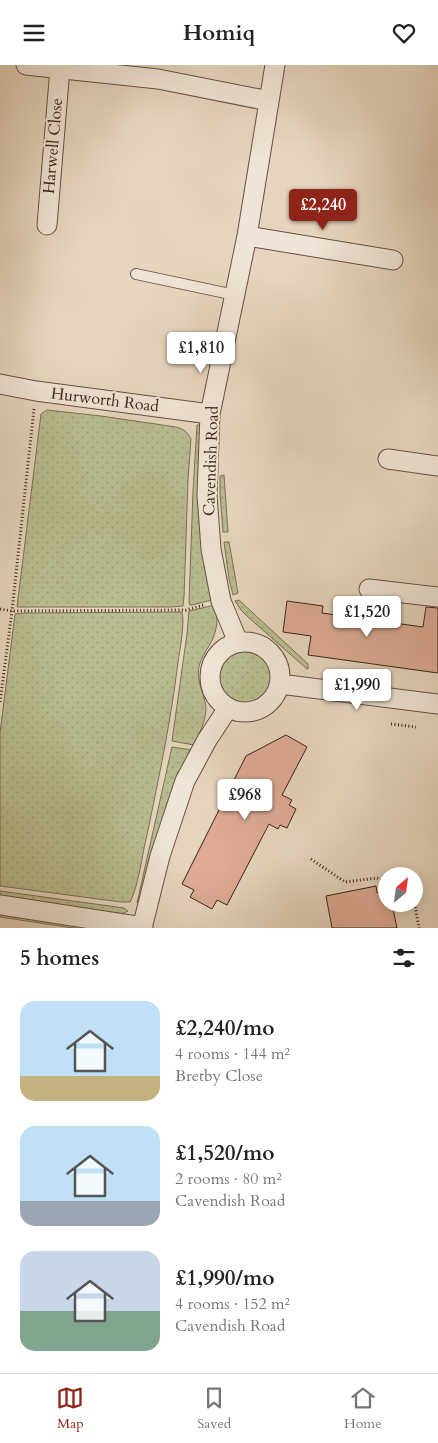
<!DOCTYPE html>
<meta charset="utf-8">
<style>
body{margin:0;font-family:Cardo,serif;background:#f2f2f2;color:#222;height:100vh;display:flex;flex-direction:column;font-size:19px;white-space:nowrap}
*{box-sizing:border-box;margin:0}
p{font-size:16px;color:#767676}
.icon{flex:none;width:28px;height:28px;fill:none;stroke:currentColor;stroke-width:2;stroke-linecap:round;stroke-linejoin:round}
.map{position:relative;height:863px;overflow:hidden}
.side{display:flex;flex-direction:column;background:#fff;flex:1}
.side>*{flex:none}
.needle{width:32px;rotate:29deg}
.buttons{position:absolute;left:378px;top:802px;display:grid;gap:10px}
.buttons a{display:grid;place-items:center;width:45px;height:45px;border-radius:50%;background:#fff;box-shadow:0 2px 12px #0003;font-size:25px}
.price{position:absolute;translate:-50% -42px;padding:0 11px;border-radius:5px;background:#fff;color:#222;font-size:16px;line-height:32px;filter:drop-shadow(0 1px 2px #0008)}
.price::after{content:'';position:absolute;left:50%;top:30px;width:15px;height:11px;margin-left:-8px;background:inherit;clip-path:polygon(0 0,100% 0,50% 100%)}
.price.on{background:#8f2418;color:#fff}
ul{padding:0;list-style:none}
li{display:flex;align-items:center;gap:15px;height:125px;padding:0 20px}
li span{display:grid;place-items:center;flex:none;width:140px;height:100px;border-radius:15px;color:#555}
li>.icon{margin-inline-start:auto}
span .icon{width:60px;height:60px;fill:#fffc;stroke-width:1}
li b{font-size:21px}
h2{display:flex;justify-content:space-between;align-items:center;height:60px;padding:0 20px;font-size:21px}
header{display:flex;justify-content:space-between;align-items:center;height:65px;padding:0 20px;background:#fff;font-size:22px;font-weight:800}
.tabs{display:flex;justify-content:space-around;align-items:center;height:70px;border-top:1px solid #e0e0e0;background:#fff;font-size:14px;color:#767676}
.tabs a{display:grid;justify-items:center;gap:2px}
.tabs .on{color:#8f2418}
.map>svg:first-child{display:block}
.grass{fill:url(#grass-dots);stroke:#7a7054}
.building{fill:#deab95;stroke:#3d2418}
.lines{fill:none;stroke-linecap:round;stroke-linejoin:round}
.service-casing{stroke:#675042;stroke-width:12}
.minor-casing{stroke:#675042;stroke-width:21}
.path{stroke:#3d2418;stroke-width:3;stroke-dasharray:1 2.5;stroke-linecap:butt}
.service{stroke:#efe4d5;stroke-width:10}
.minor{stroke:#efe4d5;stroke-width:19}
.labels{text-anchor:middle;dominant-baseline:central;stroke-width:4.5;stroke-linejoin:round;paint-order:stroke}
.street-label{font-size:16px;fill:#3d2418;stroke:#efe4d5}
</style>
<header><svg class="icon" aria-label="menu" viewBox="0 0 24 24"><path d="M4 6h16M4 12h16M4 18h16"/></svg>Homiq<svg class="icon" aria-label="heart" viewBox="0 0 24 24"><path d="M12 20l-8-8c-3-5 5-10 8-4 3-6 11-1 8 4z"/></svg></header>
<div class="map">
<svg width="438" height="863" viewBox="0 0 438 863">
<defs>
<pattern id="grass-dots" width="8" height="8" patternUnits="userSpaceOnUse" patternTransform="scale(1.25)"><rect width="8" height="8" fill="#b8bc8f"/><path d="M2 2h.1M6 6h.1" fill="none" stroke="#9fa17b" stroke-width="1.8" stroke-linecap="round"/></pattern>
</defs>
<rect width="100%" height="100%" fill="#e6d5be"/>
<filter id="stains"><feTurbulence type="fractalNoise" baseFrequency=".004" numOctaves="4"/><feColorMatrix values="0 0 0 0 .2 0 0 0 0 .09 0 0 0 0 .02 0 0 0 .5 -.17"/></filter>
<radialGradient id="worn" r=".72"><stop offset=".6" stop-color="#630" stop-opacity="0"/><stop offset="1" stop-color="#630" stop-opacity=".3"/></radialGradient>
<path class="grass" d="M47,345L101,351L176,362C184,364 187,367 191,374L188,415L184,532L183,541L171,542H17L41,349Z
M197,360H200L201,364L212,535L192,540H190L189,537L193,426Z
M224,410L228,467H223L220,428V411Z
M224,477H229L238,528L233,530L229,514Z
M239,535L308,599V604H307L248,552L241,545L235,536Z
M215,540C219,554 217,568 209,581C205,587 201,594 199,601C196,619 205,628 206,643C206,656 199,669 194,680L172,676L187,569L189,546Z
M182,547C185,558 180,584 178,597C171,655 159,712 147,770C142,789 139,820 130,837H121L0,821V668L15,549L26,548Z
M218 612a27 27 0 1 1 54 0a27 27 0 1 1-54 0Z
M172,682L192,685L142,833L137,838Z
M0,826L124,843L128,846L121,849L0,832Z
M0,847L76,861L75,863H73L0,852Z"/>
<path class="building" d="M287,536L323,541L322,548L423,562L426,542L438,543V608L308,590L311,571L283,567Z
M286,670L307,682L282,730L292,735L289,740L296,744L287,763L280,760L278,764L269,759L227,840L217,835L212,844L190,832L194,825L182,819L246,691Z
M376,821L377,828L386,826V839H392L397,863H332L326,831Z"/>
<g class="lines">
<defs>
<path id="service" d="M136,209L235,230"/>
<path id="minor" d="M26,0L158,14L269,36
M47,160L60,3
M247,171L393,195
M0,319L36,326L210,349
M388,394L438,401
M369,524L438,532
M210 612a35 35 0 1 1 70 0a35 35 0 1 1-70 0Z
M238,577L221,536L211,484L207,430L210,349L247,171L275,0
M280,619L438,639
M0,840L143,862
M142,863L160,791L185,716L207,675L228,643"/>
</defs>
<use href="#service" class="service-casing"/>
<use href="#minor" class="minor-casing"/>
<path class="path" d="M0,544L12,546L186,545L204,540
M0,637L12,546L34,344
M391,659L416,662
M311,794L345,817L377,813L386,817
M414,835L419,863"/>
<use href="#service" class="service"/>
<use href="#minor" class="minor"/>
</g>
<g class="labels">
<g class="street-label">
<text transform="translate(53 81) rotate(-85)">Harwell Close</text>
<text transform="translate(105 335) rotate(7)">Hurworth Road</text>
<text transform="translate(211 396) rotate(-88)">Cavendish Road</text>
</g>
</g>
<rect width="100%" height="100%" filter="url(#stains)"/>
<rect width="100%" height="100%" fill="url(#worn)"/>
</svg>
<div class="buttons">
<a><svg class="needle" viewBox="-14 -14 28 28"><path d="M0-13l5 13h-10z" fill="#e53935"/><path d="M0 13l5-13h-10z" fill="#767676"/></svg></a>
</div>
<b class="price on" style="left:323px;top:166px">£2,240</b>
<b class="price" style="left:201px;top:309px">£1,810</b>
<b class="price" style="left:367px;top:573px">£1,520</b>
<b class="price" style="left:357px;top:646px">£1,990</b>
<b class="price" style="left:245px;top:756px">£968</b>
</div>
<section class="side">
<h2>5 homes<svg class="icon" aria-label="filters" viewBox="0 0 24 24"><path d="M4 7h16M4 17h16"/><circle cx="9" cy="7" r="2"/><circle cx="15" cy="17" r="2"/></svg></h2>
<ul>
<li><span style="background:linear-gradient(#bfe0f5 75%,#c2b280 0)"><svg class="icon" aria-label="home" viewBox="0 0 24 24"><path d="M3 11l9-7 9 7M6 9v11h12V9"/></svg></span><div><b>£2,240/mo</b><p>4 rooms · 144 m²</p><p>Bretby Close</p></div></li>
<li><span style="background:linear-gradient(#bfe0f5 75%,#9aa5b1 0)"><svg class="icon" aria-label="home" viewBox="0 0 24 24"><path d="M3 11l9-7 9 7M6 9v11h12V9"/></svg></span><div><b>£1,520/mo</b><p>2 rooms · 80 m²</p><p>Cavendish Road</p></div></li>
<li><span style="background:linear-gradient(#c9d6e8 60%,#7fa58c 0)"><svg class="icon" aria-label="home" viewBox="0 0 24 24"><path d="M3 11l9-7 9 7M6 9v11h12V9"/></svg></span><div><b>£1,990/mo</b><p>4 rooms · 152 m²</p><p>Cavendish Road</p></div></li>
</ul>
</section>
<nav class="tabs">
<a class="on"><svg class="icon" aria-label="map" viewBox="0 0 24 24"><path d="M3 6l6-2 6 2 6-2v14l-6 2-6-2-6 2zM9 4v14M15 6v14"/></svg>Map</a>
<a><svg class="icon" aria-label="saved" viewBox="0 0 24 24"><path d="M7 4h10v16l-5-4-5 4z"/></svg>Saved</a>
<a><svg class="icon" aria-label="home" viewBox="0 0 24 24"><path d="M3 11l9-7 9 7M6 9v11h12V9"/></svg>Home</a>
</nav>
